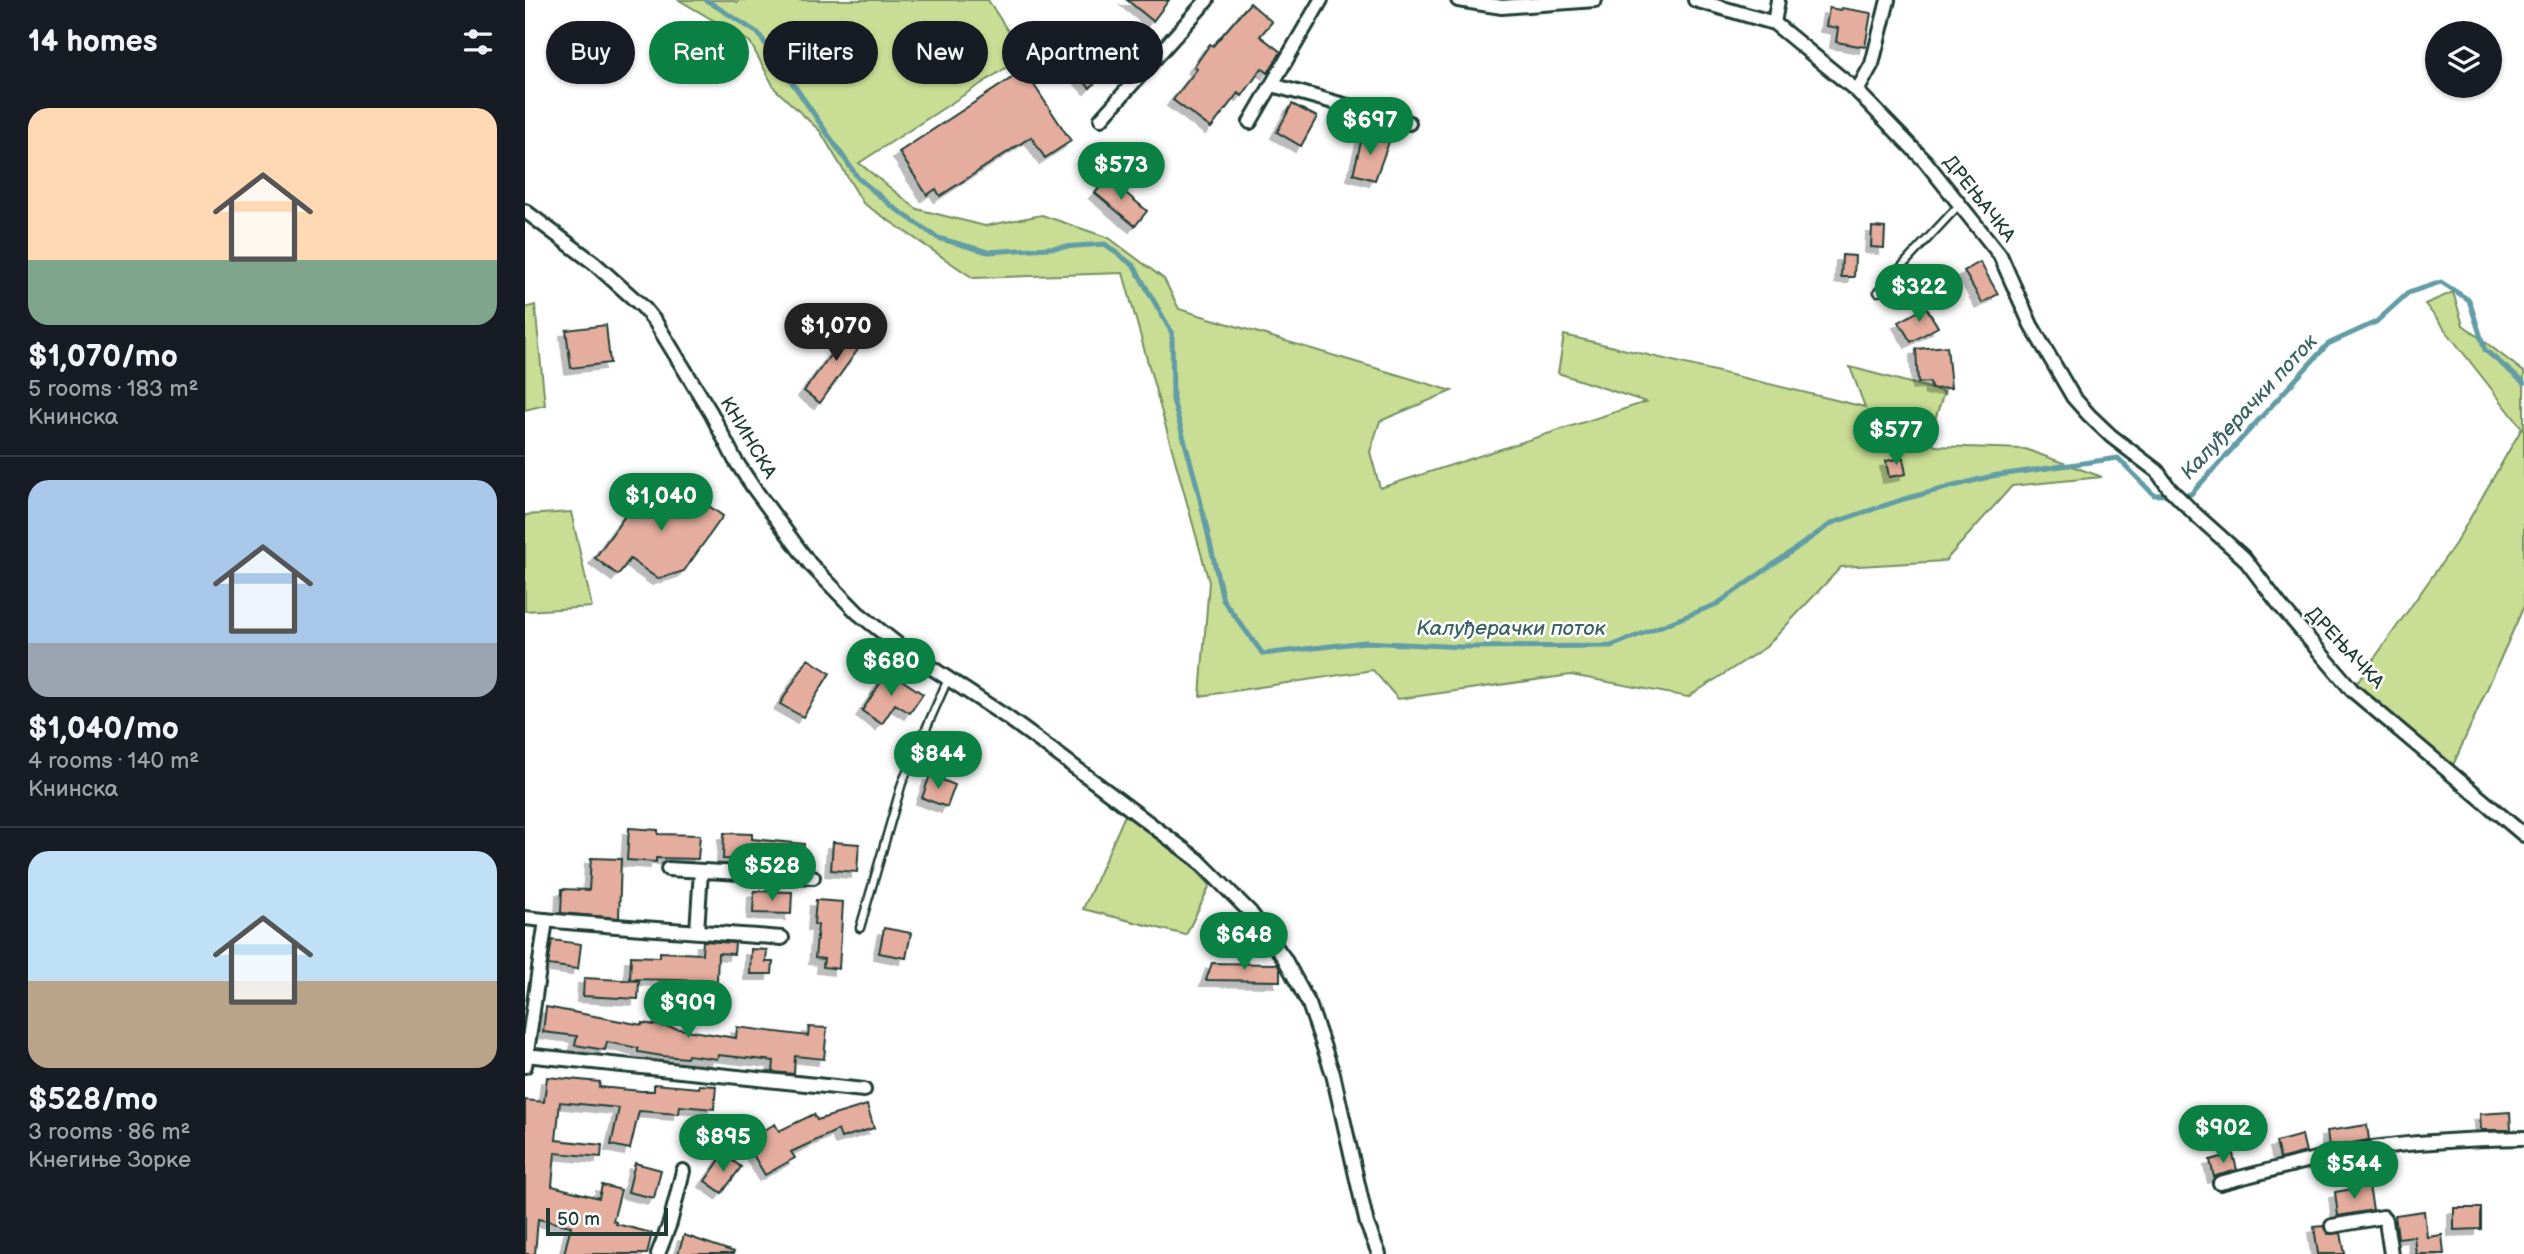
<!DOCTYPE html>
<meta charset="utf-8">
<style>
body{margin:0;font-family:"Balsamiq Sans",sans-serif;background:#20242c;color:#f1f3f6;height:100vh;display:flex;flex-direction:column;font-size:26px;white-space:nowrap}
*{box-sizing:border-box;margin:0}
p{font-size:23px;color:#9ea1a6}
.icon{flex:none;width:38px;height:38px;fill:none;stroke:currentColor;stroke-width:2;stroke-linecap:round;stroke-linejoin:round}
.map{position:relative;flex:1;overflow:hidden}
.sheet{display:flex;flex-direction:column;background:#171b24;width:525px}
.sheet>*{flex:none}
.guide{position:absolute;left:21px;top:21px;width:665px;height:63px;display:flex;gap:14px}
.controls{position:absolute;left:1900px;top:21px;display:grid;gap:14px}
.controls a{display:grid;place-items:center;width:77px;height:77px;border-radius:50%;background:#171b24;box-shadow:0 2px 5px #0004;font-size:35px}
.scale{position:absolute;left:21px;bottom:18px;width:122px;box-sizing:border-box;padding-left:7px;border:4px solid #1f3d34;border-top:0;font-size:19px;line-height:24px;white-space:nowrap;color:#1f3d34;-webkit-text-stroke:5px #fff;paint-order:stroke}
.price{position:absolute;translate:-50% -60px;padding:0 16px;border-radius:24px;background:#0b8043;color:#fff;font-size:23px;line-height:46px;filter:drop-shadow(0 2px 4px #0008)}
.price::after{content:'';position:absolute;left:50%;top:42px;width:21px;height:16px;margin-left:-10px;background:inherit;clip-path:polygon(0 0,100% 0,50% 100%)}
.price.current{background:#222;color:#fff}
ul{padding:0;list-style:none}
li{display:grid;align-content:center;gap:14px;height:371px;padding:0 28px}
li+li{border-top:2px solid #363941}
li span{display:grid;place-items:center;height:217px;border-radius:21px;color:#555}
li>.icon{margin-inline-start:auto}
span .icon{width:126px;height:126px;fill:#fffc;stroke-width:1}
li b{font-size:30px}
h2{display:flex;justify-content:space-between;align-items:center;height:84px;padding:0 28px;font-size:30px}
.pill{padding:0 24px;border-radius:32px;background:#171b24;box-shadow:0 2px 5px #0004;font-size:24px;line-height:63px}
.pill.current{background:#0b8043;color:#fff}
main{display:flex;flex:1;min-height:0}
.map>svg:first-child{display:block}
.green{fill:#c9de94;stroke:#748e64;stroke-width:2}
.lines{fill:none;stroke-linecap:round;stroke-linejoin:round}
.stream{stroke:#629ca4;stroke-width:5}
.building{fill:#e5ad9e;stroke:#1f3d34;stroke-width:2;filter:url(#shadow)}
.lane-casing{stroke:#1f3d34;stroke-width:11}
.street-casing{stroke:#1f3d34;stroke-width:18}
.lane{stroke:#fff;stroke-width:6}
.street{stroke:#fff;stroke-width:12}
.labels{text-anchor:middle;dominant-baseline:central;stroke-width:5;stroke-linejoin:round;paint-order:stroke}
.street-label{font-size:19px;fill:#1f3d34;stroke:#fff}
.water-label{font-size:21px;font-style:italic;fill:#3b6463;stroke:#fff}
</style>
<main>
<section class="sheet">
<h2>14 homes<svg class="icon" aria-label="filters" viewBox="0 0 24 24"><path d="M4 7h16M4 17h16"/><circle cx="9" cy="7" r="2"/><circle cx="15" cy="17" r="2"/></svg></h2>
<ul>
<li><span style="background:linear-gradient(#ffd9b3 70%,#7fa58c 0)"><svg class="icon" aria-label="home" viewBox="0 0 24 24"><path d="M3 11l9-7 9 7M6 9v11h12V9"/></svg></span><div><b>$1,070/mo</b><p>5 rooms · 183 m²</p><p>Книнска</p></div></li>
<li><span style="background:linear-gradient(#a9c7e8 75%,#9aa5b1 0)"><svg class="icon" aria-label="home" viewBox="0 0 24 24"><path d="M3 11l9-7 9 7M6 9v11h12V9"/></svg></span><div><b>$1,040/mo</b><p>4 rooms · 140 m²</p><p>Книнска</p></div></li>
<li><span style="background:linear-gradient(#bfe0f5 60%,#b9a48a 0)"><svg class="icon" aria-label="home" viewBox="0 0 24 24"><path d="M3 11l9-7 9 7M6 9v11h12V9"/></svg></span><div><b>$528/mo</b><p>3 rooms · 86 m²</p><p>Кнегиње Зорке</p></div></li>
</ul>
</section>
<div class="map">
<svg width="1999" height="1254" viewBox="0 0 1999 1254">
<defs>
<filter id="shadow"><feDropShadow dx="-6" dy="6" stdDeviation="0" flood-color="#0004"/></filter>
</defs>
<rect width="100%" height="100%" fill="#fff"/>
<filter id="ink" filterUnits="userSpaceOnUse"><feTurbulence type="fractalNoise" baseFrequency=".0143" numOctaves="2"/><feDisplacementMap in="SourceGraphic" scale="14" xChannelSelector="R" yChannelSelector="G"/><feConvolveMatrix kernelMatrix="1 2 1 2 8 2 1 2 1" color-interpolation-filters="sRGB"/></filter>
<g filter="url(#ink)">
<path class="green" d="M154,0H207L212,2L214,0H463L499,56L334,163L392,209L460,226L517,215L584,238L639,279L654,309L927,391L855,421L845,452L855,488L1121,402L1033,373L1039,335L1340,407L1325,367L1419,392L1404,438L1410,446L1500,449L1577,477L1487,486L1420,561L1316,567L1241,647L1163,697L1046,675L873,699L848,670L675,696L684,582L598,273L448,278L338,203L295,131L250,89L225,42Z
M1928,292L1938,325L1999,372V606L1925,772L1827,690L1930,544L1997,428L1900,304Z
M10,305L20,405L0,410V308Z
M46,512L67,607L0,611V515Z
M600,815L665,864L685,885L661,935L558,909Z"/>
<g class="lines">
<path class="stream" d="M181,0L233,33L333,178L368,207L413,238L463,252L580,244L609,266L647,333L648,400L671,482L698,600L738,654L840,642L937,647L1086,646L1192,604L1307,523L1379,499L1467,476L1593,458L1629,495L1666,494L1803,344L1851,322L1883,293L1916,282L1944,300L1960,350L1999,383"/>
</g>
<path class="building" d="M602,0H644L628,21Z
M725,3L747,22L735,36L756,52L743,73L737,68L717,96L713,93L686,128L648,100L672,69L669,67L685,44L688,46Z
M1304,8L1316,10L1317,8L1346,13L1340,47L1311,42L1313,28L1301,26Z
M560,52L580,73L565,88L545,67Z
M499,70L546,141L520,158L506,137L415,196L411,189L402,195L374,152Z
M767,104L792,117L776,146L752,132Z
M838,134L864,142L850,180L828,174Z
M583,178L622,211L610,226L570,193Z
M1347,227L1360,228L1359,248L1346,247Z
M1317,255L1330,256L1329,277H1316Z
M1455,262L1473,294L1457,303L1439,271Z
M1401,307L1413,327L1386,342L1374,322Z
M329,323L344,334L295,403L279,391Z
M81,325L85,363L46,368L41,330Z
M1422,346L1426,388L1406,389L1405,382L1393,383L1391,349Z
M1378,458L1381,474L1364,477L1361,461Z
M153,484L198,516L159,571L133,579L105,559L93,575L70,558L120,488L131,496L137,488L146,494Z
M283,659L305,673L278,717L255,704Z
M363,671L398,694L385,713L370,704L357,724L337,711Z
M405,775L430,785L422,807L397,798Z
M104,828L133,830V834L175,835L173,859L131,858V862L102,860Z
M199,833L227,834V839L279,844L277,868L234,865V860L198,859Z
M308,842L334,844L332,872L306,870Z
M66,858L96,859L94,918L36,913L37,889L64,890Z
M229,891L267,892L266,914L228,913Z
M291,900L318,902L314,969L298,967L299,959L290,958L293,925L289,924Z
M359,928L386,933L381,958L354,953Z
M27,940L56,944L53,969L23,965Z
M178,941L210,943L209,954L193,953L192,981L105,979L106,956L135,957V952L177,954Z
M226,949L242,950L241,962H248L247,974H225Z
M687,963L752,964L755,969V981L681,980Z
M59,978L114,981L113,999L58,996Z
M21,1007L117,1025V1023L211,1038L212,1027L283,1036L284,1027L302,1028L299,1059L270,1056L269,1074L248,1072L249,1061L193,1055L192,1059L163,1055L162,1058L137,1056L113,1052V1048L82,1042L80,1050L50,1045L52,1036L18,1032Z
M22,1077L75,1082L74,1087L117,1091H129V1084L174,1088V1085L191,1086L189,1109L155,1106L154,1114L114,1111L105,1149L86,1145L94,1108L35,1102L31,1140L77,1145L76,1157L30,1153L27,1186L74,1198L77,1185L96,1190L88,1221L91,1222V1224L127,1233L122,1254H39L46,1226L13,1219L10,1254H0V1100L19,1102Z
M342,1105L349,1128L316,1138L313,1130L266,1152L270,1158L240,1175L220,1141L250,1124L254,1131L289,1114L292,1120Z
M1985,1112L1986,1130H1956L1955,1114Z
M1842,1125L1844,1140L1804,1147L1802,1131Z
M1777,1135L1781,1152L1755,1159L1751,1142Z
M199,1154L216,1167L197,1193L180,1181Z
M1708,1154L1712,1170L1689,1177L1685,1160Z
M110,1163L136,1170L129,1198L103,1192Z
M1844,1186L1848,1210L1813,1216L1810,1192Z
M1929,1208H1956V1229L1929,1230Z
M1899,1211L1902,1237L1917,1235L1919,1254H1891L1889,1236L1873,1238L1870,1215Z
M1798,1226L1803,1234L1816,1233L1820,1254H1793L1789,1227Z
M159,1235L209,1252L208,1254H153Z"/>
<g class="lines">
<defs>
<path id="lane" d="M1353,292L1434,205
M335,928L377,783L423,679"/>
<path id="street" d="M933,0L977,7L1070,0
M1170,0L1249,23L1332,91L1400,161L1475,255L1506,325L1548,397L1564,415L1586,436L1632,471L1644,488L1670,514L1719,558L1754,604L1827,690L1999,835
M1249,23L1253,0
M747,85L884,123
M1332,91L1347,64L1363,0
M576,119L682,0
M725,122L796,0
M0,211L69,263L118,307L131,323L186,413L210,460L228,487L285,564L333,613L381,651L483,718L531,753L673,860L725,912L759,958L784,1004L808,1074L842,1224L854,1254
M143,869L288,877
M0,918C86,927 171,931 257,938
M172,931L176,871
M0,1055L339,1090
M0,1066L21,920
M1695,1183C1746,1170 1796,1156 1848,1148C1898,1141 1949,1139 1999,1138
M1807,1226L1858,1217L1861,1221L1866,1254
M133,1254L145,1223L158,1171"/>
</defs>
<use href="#lane" class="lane-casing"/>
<use href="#street" class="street-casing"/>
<use href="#lane" class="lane"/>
<use href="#street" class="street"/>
</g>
</g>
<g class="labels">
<g class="street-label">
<text transform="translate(1454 199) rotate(52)">ДРЕЊАЧКА</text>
<text transform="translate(223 438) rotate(59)">КНИНСКА</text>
<text transform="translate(1820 648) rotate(47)">ДРЕЊАЧКА</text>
</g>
<g class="water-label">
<text transform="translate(1724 407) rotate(-47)">Калуђерачки поток</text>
<text x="986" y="628">Калуђерачки поток</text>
</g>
</g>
</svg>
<div class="controls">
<a><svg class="icon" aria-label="layers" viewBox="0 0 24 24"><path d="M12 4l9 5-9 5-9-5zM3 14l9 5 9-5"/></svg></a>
</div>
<div class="scale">50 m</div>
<b class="price" style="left:845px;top:157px">$697</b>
<b class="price" style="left:596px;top:202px">$573</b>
<b class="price" style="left:1394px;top:324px">$322</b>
<b class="price current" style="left:311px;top:363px">$1,070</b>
<b class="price" style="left:1371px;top:467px">$577</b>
<b class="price" style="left:136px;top:533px">$1,040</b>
<b class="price" style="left:366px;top:698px">$680</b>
<b class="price" style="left:413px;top:791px">$844</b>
<b class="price" style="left:247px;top:903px">$528</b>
<b class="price" style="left:719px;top:972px">$648</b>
<b class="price" style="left:163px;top:1040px">$909</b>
<b class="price" style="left:1698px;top:1165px">$902</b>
<b class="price" style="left:198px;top:1174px">$895</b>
<b class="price" style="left:1829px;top:1201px">$544</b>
<div class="guide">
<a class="pill">Buy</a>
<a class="pill current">Rent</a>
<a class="pill">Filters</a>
<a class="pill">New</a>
<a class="pill">Apartment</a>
</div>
</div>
</main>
